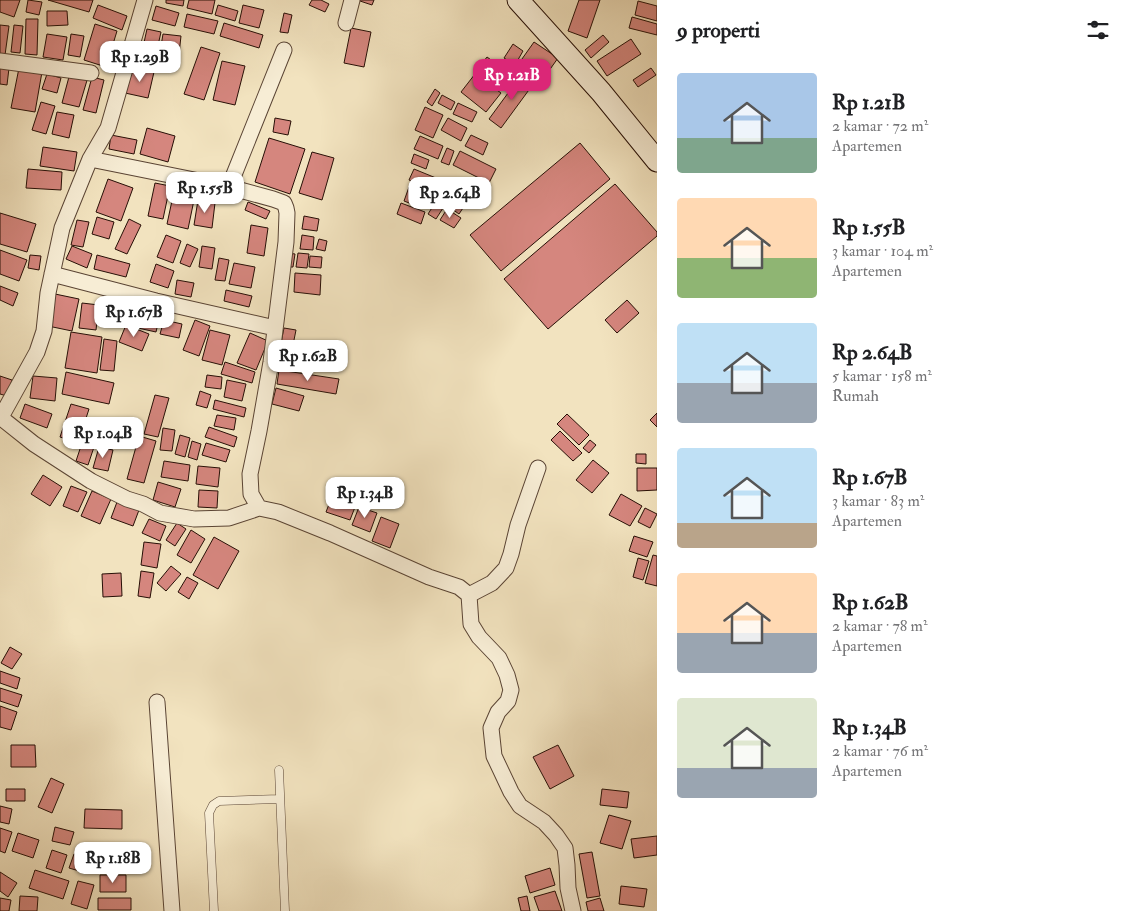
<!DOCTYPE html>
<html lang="id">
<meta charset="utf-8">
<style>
body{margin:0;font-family:"IM FELL Double Pica",serif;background:#f6f6f6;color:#202124;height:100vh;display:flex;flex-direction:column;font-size:19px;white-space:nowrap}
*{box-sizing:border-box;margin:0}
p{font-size:16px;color:#757577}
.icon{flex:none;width:28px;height:28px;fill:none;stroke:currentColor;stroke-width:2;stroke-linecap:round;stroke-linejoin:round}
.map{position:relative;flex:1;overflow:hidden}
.drawer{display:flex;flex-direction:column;background:#fff;width:475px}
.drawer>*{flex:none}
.price{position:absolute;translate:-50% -42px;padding:0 11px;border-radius:10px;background:#fff;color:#222;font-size:16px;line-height:32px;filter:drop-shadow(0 1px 2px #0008)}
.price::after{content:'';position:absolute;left:50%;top:30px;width:15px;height:11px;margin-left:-8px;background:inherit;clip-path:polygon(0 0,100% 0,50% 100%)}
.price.active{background:#db2777;color:#fff}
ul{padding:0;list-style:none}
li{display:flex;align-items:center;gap:15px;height:125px;padding:0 20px}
li span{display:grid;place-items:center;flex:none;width:140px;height:100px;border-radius:5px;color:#555}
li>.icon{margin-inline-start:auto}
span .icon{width:60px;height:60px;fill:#fffc;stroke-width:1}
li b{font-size:21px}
h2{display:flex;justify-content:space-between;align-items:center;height:60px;padding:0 20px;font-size:21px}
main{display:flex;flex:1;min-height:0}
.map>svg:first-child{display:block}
.building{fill:#d5867e;stroke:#270f06}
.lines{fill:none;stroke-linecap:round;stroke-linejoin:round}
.lane-casing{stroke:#5a4434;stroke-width:9}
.street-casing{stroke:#5a4434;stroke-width:17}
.secondary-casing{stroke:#270f06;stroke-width:23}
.lane{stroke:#f7edd5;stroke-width:8}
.street{stroke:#f7edd5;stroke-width:15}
.secondary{stroke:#f7edd5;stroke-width:21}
</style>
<main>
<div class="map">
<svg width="657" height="911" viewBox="0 0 657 911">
<rect width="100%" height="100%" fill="#f2e3bf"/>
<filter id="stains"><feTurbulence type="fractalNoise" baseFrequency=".004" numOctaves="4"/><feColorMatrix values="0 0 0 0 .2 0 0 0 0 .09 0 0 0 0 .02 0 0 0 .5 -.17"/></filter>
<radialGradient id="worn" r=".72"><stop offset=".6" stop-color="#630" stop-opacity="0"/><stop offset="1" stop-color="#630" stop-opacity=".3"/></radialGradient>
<path class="building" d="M0,0H20L14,17L0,12Z
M28,0L42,2L39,15L26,12Z
M48,0H93L89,12Z
M166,0H184L183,6L166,3Z
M189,0H215L212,14L187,8Z
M312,0H321L329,4L325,12L309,5Z
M357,0H374L372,5Z
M579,0H600L587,38L568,31Z
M638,1L657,6V21L635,15Z
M98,5L127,16L122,30L93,18Z
M218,5L238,11L235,21L215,15Z
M243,5L264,10L259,28L239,23Z
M156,6L179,13L175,26L152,20Z
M47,11H67L68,25L47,26Z
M284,13L292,15L288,33L280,32Z
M187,14L218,21L214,34L184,27Z
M632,17L657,24V35L629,28Z
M26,19H38L37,55L25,54Z
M224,23L263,35L259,48L220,36Z
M95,24L117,31L106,67L84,60Z
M0,25L9,26L5,55L0,54Z
M14,25L23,26L20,53L11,52Z
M351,28L371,32L364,67L344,63Z
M147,29L161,32L157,50L143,47Z
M47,34L67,37L63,60L43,57Z
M71,34L84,36L80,57L68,55Z
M163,34L181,36L179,54L160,52Z
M603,35L609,42L591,58L585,50Z
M631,39L641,54L607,76L597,61Z
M534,42L558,58L541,82L517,66Z
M513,44L523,51L515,65L504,58Z
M201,47L220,53L204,100L184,94Z
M139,51L157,57L153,69L135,63Z
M487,57L513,76L502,89L477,70Z
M222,61L245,66L235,105L213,100Z
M0,67L9,68L7,85L0,84Z
M131,67L154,72L148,98L125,93Z
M19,68L42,72L35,112L11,108Z
M651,68L656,75L638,87L633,80Z
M70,73L88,77L79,107L62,103Z
M47,74L61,78L57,93L42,89Z
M475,74L501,93L486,112L461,92Z
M522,74L534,83L501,128L489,119Z
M92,77L104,80L96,113L83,110Z
M435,89L440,93L432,106L427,102Z
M442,95L455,102L451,110L438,103Z
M41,102L55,106L46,134L32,130Z
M458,103L477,112L472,122L453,114Z
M425,107L443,115L433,138L415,130Z
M57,112L74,115L69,138L52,134Z
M275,118L291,121L288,135L273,132Z
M448,118L467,128L461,141L441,130Z
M147,128L175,136L168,162L140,154Z
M111,135L137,140L134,154L109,149Z
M471,135L488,143L483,155L465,146Z
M420,136L443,146L438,159L414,149Z
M269,138L305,149L290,194L255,182Z
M580,143L610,179L501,271L470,235Z
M43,147L77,152L74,171L40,166Z
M447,148L454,151L449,165L441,162Z
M460,151L496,169L489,183L453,165Z
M312,152L334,158L322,200L299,193Z
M414,154L429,160L426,169L411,163Z
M28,169L62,172L61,190L26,188Z
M414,169L436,178L431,190L409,180Z
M108,179L133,188L121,221L96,212Z
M155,183L170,186L163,219L148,216Z
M615,184L657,232V236L548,329L504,279Z
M409,187L427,193L422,208L404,201Z
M447,192L465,205L459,214L441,201Z
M173,196L194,200L188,229L167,224Z
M198,200L215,203L212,228L194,225Z
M248,202L270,211L266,219L245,210Z
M401,203L425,212L421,224L397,214Z
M435,203L443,208L436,219L428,214Z
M447,209L461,218L454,228L440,220Z
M0,213L36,224L27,252L0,244Z
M304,216L319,219L317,231L302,229Z
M97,217L114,222L109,239L92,234Z
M129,219L141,225L127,254L115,249Z
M77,220L89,222L83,247L71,245Z
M251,225L268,228L264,256L247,253Z
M166,235L181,241L173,263L157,257Z
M302,235L314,237L313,250L300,249Z
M319,239L327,241L325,251L316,249Z
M187,244L198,249L190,267L180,263Z
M72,246L92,254L87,268L66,259Z
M202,246L215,248L212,269L199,267Z
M0,250L27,260L19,281L0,274Z
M288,253L295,254L293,267H286Z
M298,253L309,254L307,268L296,267Z
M30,255L41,256L39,270L28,268Z
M97,255L130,264L126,277L94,269Z
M310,256L322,257L321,268L309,267Z
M219,258L229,260L225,281L215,280Z
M234,263L255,267L251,288L229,284Z
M156,264L174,271L168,288L150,282Z
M295,273L321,275L320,295L294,292Z
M177,280L194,283L191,297L175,294Z
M0,286L18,293L13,306L0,300Z
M226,290L252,296L249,307L224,301Z
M55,294L79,299L72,331L48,326Z
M627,300L639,313L617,333L605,320Z
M82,303L99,305L96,330L79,328Z
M143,307L161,311L156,332L138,328Z
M164,320L182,324L179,338L160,334Z
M195,320L210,326L199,356L183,350Z
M126,325L149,334L142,351L119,342Z
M284,328L296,330L293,345L281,343Z
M210,330L230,335L222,365L202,360Z
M71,332L102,337L97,373L65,368Z
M250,333L268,341L256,370L237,363Z
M104,339L117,341L114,371L100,370Z
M321,344L335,345L333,357L320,355Z
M285,351L316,359L312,374L281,366Z
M225,362L255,372L252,383L221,374Z
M279,370L339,379L336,394L277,384Z
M66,372L114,383L109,404L62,394Z
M207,375L222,377L221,389L205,387Z
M0,376L12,380L7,396L0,394Z
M33,376L57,378L55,401L30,398Z
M227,380L246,384L242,401L224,397Z
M276,388L304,396L299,411L272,404Z
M200,391L211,395L207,408L196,405Z
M155,395L169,398L158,437L144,434Z
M215,400L246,408L244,417L213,409Z
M25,404L52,414L47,428L20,418Z
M71,404L89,409L78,443L60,437Z
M657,413V427L650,420Z
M567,414L589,435L579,445L557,424Z
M217,415L236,418L234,430L214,426Z
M89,422L101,426L88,465L76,461Z
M209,427L237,437L234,447L205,437Z
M163,428L175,430L172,451L160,450Z
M560,431L582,453L573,461L551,440Z
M180,435L190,438L185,457L175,454Z
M139,436L156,441L144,483L127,479Z
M590,440L596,445L589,453L583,448Z
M192,441L201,444L197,460L188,457Z
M206,443L230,450L226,462L202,455Z
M99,447L113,450L108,471L93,468Z
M636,454H646V464L636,463Z
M593,460L609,473L592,493L576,480Z
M164,461L190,465L188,481L161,477Z
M198,466L220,468L218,487L196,484Z
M637,468H657V490L637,491Z
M43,475L62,487L50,506L31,494Z
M158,482L181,489L175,507L153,500Z
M71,486L87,492L78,512L63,506Z
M199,490L218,491L217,508L198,507Z
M92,491L111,499L100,524L81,516Z
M333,494L357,502L350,520L326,512Z
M621,494L642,506L630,526L609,515Z
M117,502L139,510L133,526L111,518Z
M359,507L377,513L370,532L352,525Z
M645,508L657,514L650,528L638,522Z
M381,517L399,524L390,548L372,541Z
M149,519L166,526L160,541L142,533Z
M177,523L186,529L175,546L166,540Z
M191,530L205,539L191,563L177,555Z
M634,536L653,542L647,557L629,551Z
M214,537L239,551L218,589L193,575Z
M144,542L161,544L157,568L141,565Z
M653,555L657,556V586L645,583Z
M638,558L649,561L643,580L633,577Z
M171,566L181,574L166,591L157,583Z
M141,571L154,573L150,598L138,596Z
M121,573L122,596L103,597L102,574Z
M187,577L198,583L189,599L178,592Z
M10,647L22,654L12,669L1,663Z
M0,671L20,678L17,689L0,683Z
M0,688L22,695L18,707L0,701Z
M0,706L17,712L11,730L0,727Z
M11,745H35L36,767H11Z
M558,745L574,776L550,789L533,757Z
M51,778L64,784L52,813L38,807Z
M6,789H25V801H6Z
M602,789L629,792L627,808L600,805Z
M0,806L12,809L9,824L0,822Z
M85,809L122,810V829L84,828Z
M609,815L631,821L622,849L600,843Z
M55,827L74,832L70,845L52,841Z
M0,828L12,832L5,853L0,851Z
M18,833L39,840L33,858L12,851Z
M657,836V855L634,858L631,839Z
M52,850L67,855L61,873L46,868Z
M592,852L600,896L587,898L579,854Z
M74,854L90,859L86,873L69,868Z
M550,868L555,885L530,893L525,876Z
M35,870L69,881L63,899L29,888Z
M0,872L17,883L8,897L0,891Z
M100,875H126V892H100Z
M78,881L94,885L87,909L71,904Z
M621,886L647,889L644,907L619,904Z
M555,891L562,911H539L534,897Z
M20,896L38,897L37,911H19Z
M527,896L530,911H521L518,898Z
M0,898L11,900L9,911H0Z
M98,898H131V910H98Z
M600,898L604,911H588L586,902Z"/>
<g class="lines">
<defs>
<path id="lane" d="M279,770L285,911
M214,911L209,813L213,805L219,801L280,799"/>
<path id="street" d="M346,23L352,0
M0,61L91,73
M90,159L229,187L273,199L284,203L286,208L287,213L286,242L271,362L259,431L250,474L251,494L259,508
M229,187L284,50
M52,274L156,301L275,328
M0,417L34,444L91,481L127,499L143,504L160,513L194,519L229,518L259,508L278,512L330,533L429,577L459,587L469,595L471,624L479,637L499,658L507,675L511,690L508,701L498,712L491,728L494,756L511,792L520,806L544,822L556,835L565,848L567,865L568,888L573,911
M1,417L37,352L44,331L48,293L62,228L90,159L108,128L145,0
M469,595L492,583L506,568L511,554L518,525L538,468
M157,702L172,911"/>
<path id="secondary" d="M518,0L601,92L657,161"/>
</defs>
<use href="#lane" class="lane-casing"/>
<use href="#street" class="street-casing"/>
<use href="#secondary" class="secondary-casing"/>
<use href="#lane" class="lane"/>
<use href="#street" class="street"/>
<use href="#secondary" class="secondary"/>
</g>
<rect width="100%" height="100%" filter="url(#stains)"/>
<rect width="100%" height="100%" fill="url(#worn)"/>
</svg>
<b class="price" style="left:140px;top:83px">Rp 1.29B</b>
<b class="price active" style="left:512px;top:101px">Rp 1.21B</b>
<b class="price" style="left:205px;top:214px">Rp 1.55B</b>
<b class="price" style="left:450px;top:219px">Rp 2.64B</b>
<b class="price" style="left:134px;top:338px">Rp 1.67B</b>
<b class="price" style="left:308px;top:382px">Rp 1.62B</b>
<b class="price" style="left:103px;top:459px">Rp 1.04B</b>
<b class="price" style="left:365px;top:519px">Rp 1.34B</b>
<b class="price" style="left:113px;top:884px">Rp 1.18B</b>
</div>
<section class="drawer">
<h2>9 properti<svg class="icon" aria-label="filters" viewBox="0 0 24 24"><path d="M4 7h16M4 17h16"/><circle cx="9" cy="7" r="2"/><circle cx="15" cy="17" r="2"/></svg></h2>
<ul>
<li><span style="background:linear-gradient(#a9c7e8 65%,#7fa58c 0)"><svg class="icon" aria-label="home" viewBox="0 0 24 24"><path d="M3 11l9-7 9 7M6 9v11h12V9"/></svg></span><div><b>Rp 1.21B</b><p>2 kamar · 72 m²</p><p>Apartemen</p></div></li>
<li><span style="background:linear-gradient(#ffd9b3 60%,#8fb573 0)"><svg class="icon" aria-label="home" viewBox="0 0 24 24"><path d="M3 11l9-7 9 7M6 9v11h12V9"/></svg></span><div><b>Rp 1.55B</b><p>3 kamar · 104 m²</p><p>Apartemen</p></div></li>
<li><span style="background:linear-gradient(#bfe0f5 60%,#9aa5b1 0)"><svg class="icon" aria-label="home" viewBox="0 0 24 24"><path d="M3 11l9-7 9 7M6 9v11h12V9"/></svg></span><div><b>Rp 2.64B</b><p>5 kamar · 158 m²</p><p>Rumah</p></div></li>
<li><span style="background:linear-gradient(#bfe0f5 75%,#b9a48a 0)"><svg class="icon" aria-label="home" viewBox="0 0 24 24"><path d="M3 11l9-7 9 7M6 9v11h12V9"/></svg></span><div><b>Rp 1.67B</b><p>3 kamar · 83 m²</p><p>Apartemen</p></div></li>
<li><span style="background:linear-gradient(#ffd9b3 60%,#9aa5b1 0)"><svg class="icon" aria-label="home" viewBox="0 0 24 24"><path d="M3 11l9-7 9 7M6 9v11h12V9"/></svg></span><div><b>Rp 1.62B</b><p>2 kamar · 78 m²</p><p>Apartemen</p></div></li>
<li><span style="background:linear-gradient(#dfe7d0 70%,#9aa5b1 0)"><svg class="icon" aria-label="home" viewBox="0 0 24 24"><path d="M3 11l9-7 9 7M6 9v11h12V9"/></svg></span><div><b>Rp 1.34B</b><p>2 kamar · 76 m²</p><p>Apartemen</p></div></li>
</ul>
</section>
</main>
